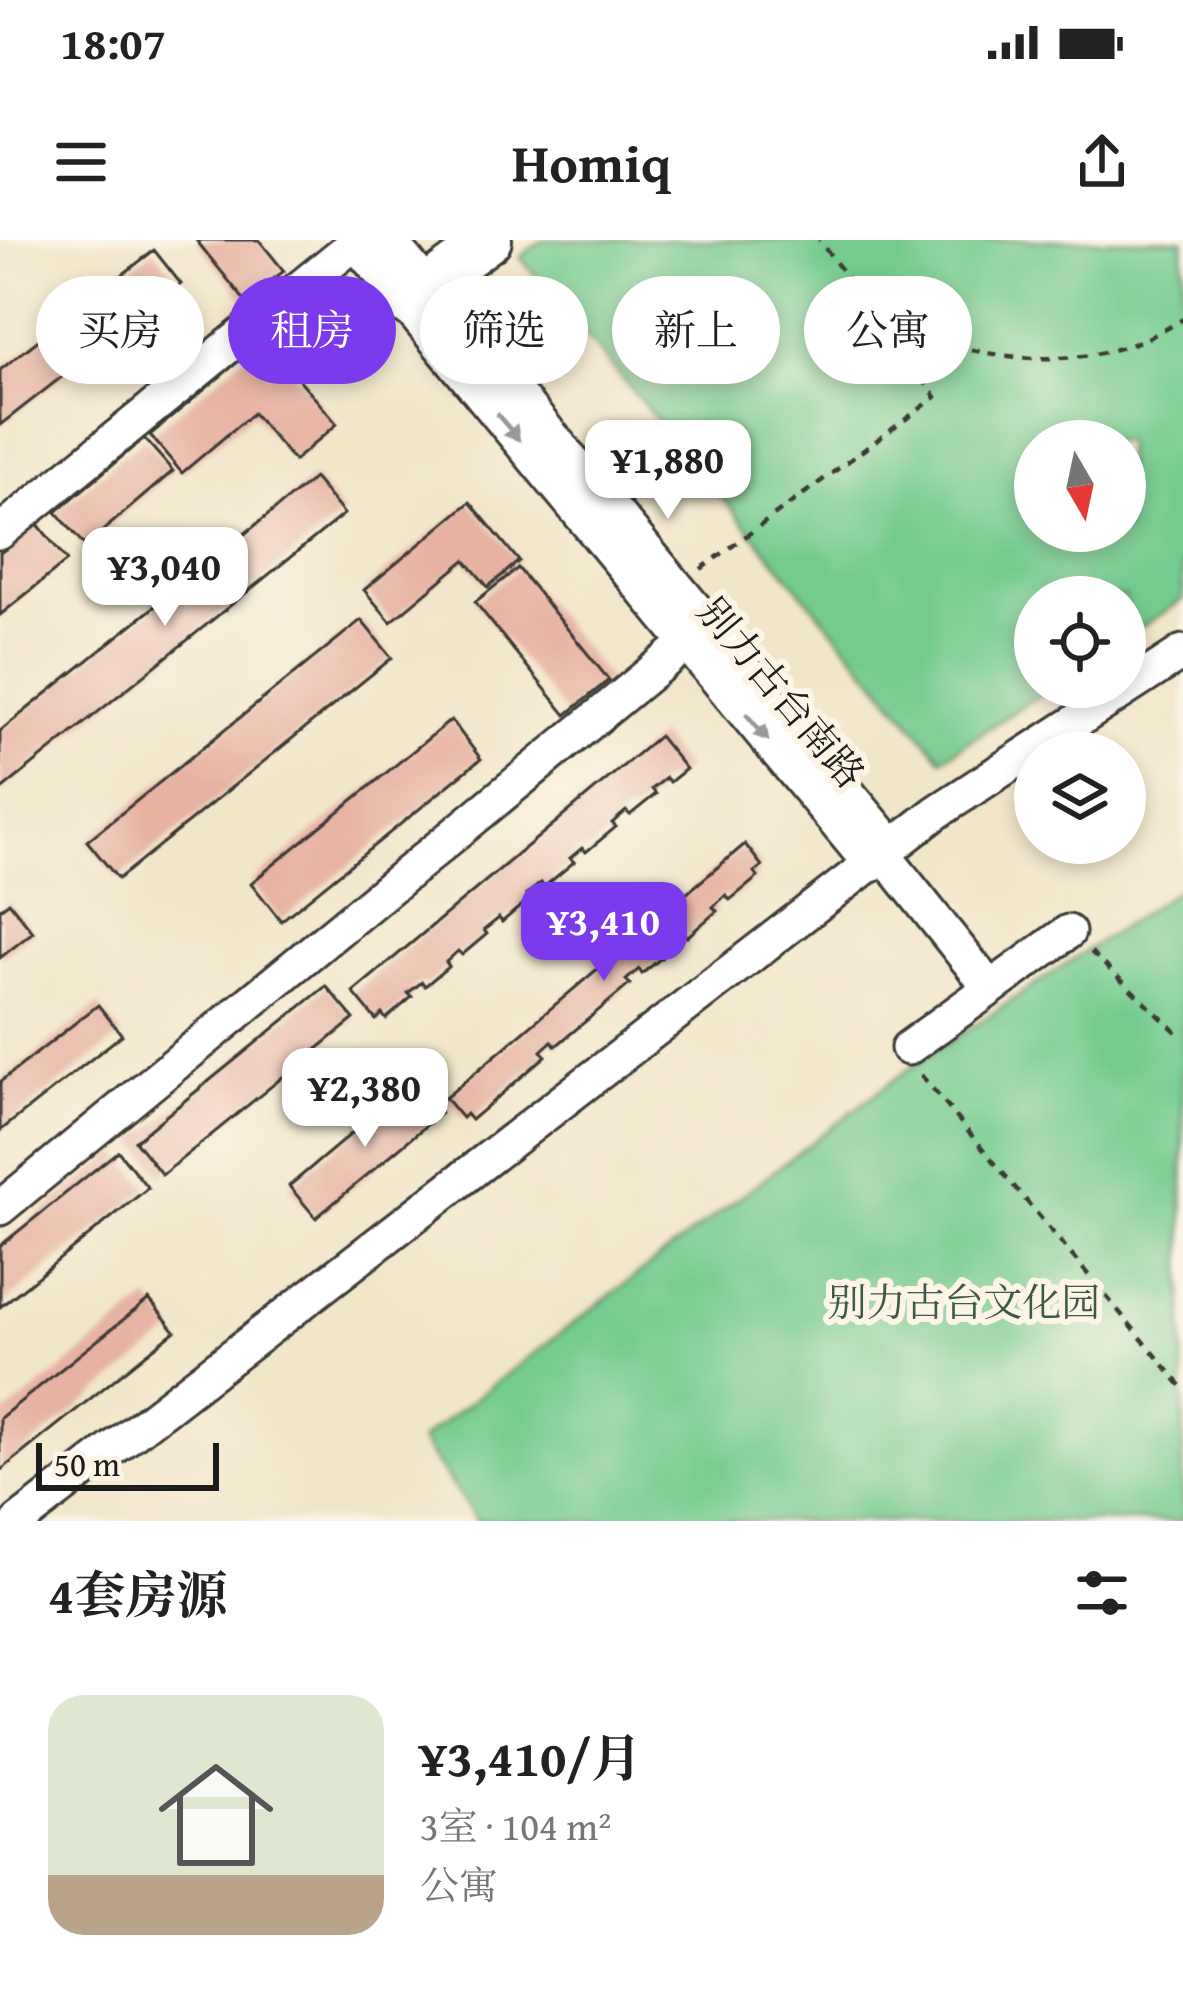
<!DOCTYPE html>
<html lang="zh">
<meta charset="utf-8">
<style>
body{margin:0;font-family:"Gentium Book Plus","Noto Serif SC",serif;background:#f2f2f2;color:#222;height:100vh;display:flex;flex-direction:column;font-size:45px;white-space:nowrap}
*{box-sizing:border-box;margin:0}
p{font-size:39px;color:#767676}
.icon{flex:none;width:66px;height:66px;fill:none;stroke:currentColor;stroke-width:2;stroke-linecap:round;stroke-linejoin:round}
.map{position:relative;height:1281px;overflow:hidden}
.side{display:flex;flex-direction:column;background:#fff;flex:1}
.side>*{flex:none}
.guide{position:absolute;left:36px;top:36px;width:1113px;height:108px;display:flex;gap:24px}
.needle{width:78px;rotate:171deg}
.fabs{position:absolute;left:1014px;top:180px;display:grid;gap:24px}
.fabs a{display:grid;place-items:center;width:132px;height:132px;border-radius:50%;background:#fff;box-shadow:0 6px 18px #0003;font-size:60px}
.scale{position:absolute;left:36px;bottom:30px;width:183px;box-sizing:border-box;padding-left:12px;border:6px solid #1c1c1c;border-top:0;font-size:33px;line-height:42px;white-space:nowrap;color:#1c1c1c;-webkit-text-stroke:9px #fcf5e5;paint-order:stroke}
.price{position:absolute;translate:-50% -102px;padding:0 27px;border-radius:24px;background:#fff;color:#222;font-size:39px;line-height:78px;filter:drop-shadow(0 3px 6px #0008)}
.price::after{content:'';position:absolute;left:50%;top:72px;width:36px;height:27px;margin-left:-18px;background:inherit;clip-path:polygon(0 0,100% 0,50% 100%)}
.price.on{background:#7c3aed;color:#fff}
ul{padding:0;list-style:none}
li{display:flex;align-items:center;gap:36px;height:300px;padding:0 48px}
li span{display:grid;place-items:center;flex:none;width:336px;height:240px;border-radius:36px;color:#555}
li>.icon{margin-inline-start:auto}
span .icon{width:144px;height:144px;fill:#fffc;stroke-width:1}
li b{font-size:51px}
h2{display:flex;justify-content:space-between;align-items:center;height:144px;padding:0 48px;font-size:51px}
.pill{padding:0 42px;border-radius:54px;background:#fff;box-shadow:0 6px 18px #0003;font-size:42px;line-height:108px}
.pill.on{background:#7c3aed;color:#fff}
.status{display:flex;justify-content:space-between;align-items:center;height:84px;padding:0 60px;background:#fff;direction:ltr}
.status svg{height:33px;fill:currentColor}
header{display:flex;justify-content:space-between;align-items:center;height:156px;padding:0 48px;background:#fff;font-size:54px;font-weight:700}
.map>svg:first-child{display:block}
.green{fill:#75cb8f;stroke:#487456;stroke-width:3;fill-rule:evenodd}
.building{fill:#e6b2a1}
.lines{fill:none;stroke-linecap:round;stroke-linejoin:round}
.minor-casing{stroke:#3c3a36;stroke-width:39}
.major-casing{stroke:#3c3a36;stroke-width:48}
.path{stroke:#3c3a36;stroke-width:4.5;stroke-dasharray:9 9;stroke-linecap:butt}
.minor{stroke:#fff;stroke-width:33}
.major{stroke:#fff;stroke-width:42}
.oneway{fill:#999}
.labels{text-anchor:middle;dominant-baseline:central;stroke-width:12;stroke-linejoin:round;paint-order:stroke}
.street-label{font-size:39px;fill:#1c1c1c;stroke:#fcf5e5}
.park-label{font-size:39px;fill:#3b5944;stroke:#fcf5e5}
</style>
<div class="status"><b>18:07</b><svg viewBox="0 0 49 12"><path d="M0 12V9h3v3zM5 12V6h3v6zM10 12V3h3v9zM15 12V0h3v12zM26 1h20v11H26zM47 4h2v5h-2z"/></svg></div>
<header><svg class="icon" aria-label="menu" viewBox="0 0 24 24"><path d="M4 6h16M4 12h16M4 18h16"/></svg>Homiq<svg class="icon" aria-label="share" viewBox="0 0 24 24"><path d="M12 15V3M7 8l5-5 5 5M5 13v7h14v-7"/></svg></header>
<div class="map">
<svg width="1183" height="1281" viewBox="0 0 1183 1281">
<rect width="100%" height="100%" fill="#fcf5e5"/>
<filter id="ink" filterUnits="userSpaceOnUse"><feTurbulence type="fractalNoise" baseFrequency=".00833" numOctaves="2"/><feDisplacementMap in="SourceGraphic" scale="24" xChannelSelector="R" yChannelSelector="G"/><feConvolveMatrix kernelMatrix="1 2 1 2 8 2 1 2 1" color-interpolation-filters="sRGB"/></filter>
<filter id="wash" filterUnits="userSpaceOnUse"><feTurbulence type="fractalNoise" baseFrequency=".004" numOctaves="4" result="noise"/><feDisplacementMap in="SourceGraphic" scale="48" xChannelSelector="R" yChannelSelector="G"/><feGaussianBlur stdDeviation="2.7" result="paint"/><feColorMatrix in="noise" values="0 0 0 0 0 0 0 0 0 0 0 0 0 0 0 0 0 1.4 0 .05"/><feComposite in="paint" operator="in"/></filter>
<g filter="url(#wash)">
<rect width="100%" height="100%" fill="#f2e6c9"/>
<path class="green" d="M543,0H1183V360L1125,398V357H1035V447H1051L942,519L520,17ZM1035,201H1125V291H1035Z
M1183,646V1281H477L420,1200L903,833Z"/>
<g id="blocks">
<path class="building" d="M196,0H259L284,31L245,61Z
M154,10L181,44L0,185V130Z
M265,99L337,184L294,221L253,173L182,233L150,195Z
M144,198L173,231L85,306L56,272Z
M314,238L344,274L0,551V491Z
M470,262L519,321L488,347L465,320L391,382L364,350Z
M37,283L67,321L0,375V313Z
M518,328L609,440L566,475L475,362Z
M361,380L392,418L118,639L87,601Z
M451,480L481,519L281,681L251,643Z
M659,496L686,529L670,542L666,538L652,549L656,554L630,575L626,571L612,583L616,587L586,612L582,608L570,618L574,622L544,647L541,643L526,655L529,659L502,682L499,678L484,690L487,694L462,715L458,711L446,722L449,726L425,746L422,742L408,753L412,757L386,779L382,774L376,780L353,752Z
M745,604L762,626L754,632L758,637L730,660L726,655L713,667L717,671L687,697L683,692L668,705L672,709L642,734L639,729L631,736L626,740L630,744L556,806L552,801L541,811L546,816L471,880L466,874L462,878L445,858Z
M9,662L33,692L0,718V669Z
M326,746L354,779L162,935L135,901Z
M98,765L122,795L0,891V842Z
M414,841L441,873L316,978L289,946Z
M118,911L148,948L0,1067V1006Z
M149,1059L175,1091L0,1231V1178Z"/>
</g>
</g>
<g filter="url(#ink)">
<use href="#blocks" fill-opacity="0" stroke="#3c3a36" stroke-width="3"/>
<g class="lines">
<defs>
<path id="minor" d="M353,0L871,625
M389,0L893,607
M0,292L355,3
M884,615L990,748
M908,808L1068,692
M0,968L687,403
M19,1281L937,572L1183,412"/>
<path id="major" d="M405,63L490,0"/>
</defs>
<use href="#minor" class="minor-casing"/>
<use href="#major" class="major-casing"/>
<path class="path" d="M884,86C987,119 1085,141 1183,79
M701,329L936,157L819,0
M1091,712L1183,798
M921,835L1183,1148"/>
<use href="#minor" class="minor"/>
<use href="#major" class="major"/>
</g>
<defs><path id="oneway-solid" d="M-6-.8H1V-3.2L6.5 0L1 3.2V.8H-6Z" transform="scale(3)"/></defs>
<g class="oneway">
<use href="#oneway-solid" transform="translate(508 187) rotate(50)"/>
<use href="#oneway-solid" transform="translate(757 487) rotate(50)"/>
</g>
</g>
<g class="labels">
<g class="street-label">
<text transform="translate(782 452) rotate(50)">别力古台南路</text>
</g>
<g class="park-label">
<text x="964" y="1061">别力古台文化园</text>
</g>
</g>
</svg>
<div class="fabs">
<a><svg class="needle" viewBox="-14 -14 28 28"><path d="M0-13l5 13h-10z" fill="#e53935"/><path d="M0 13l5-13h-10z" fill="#767676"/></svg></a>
<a><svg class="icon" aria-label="locate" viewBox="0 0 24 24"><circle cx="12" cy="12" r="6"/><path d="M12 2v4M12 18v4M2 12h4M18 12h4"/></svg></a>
<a><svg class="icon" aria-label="layers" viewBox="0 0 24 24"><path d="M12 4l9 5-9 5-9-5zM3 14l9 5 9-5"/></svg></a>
</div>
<div class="scale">50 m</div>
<b class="price" style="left:668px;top:282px">¥1,880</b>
<b class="price" style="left:165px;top:389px">¥3,040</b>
<b class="price on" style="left:604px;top:744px">¥3,410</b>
<b class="price" style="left:365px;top:910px">¥2,380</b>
<div class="guide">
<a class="pill">买房</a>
<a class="pill on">租房</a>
<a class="pill">筛选</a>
<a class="pill">新上</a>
<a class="pill">公寓</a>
</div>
</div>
<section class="side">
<h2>4套房源<svg class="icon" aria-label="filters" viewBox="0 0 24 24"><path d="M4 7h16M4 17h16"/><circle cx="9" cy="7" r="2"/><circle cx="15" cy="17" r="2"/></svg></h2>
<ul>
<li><span style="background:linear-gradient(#dfe7d0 75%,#b9a48a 0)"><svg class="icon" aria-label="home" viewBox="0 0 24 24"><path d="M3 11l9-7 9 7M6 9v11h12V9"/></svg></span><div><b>¥3,410/月</b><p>3室 · 104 m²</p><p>公寓</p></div></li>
</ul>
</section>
